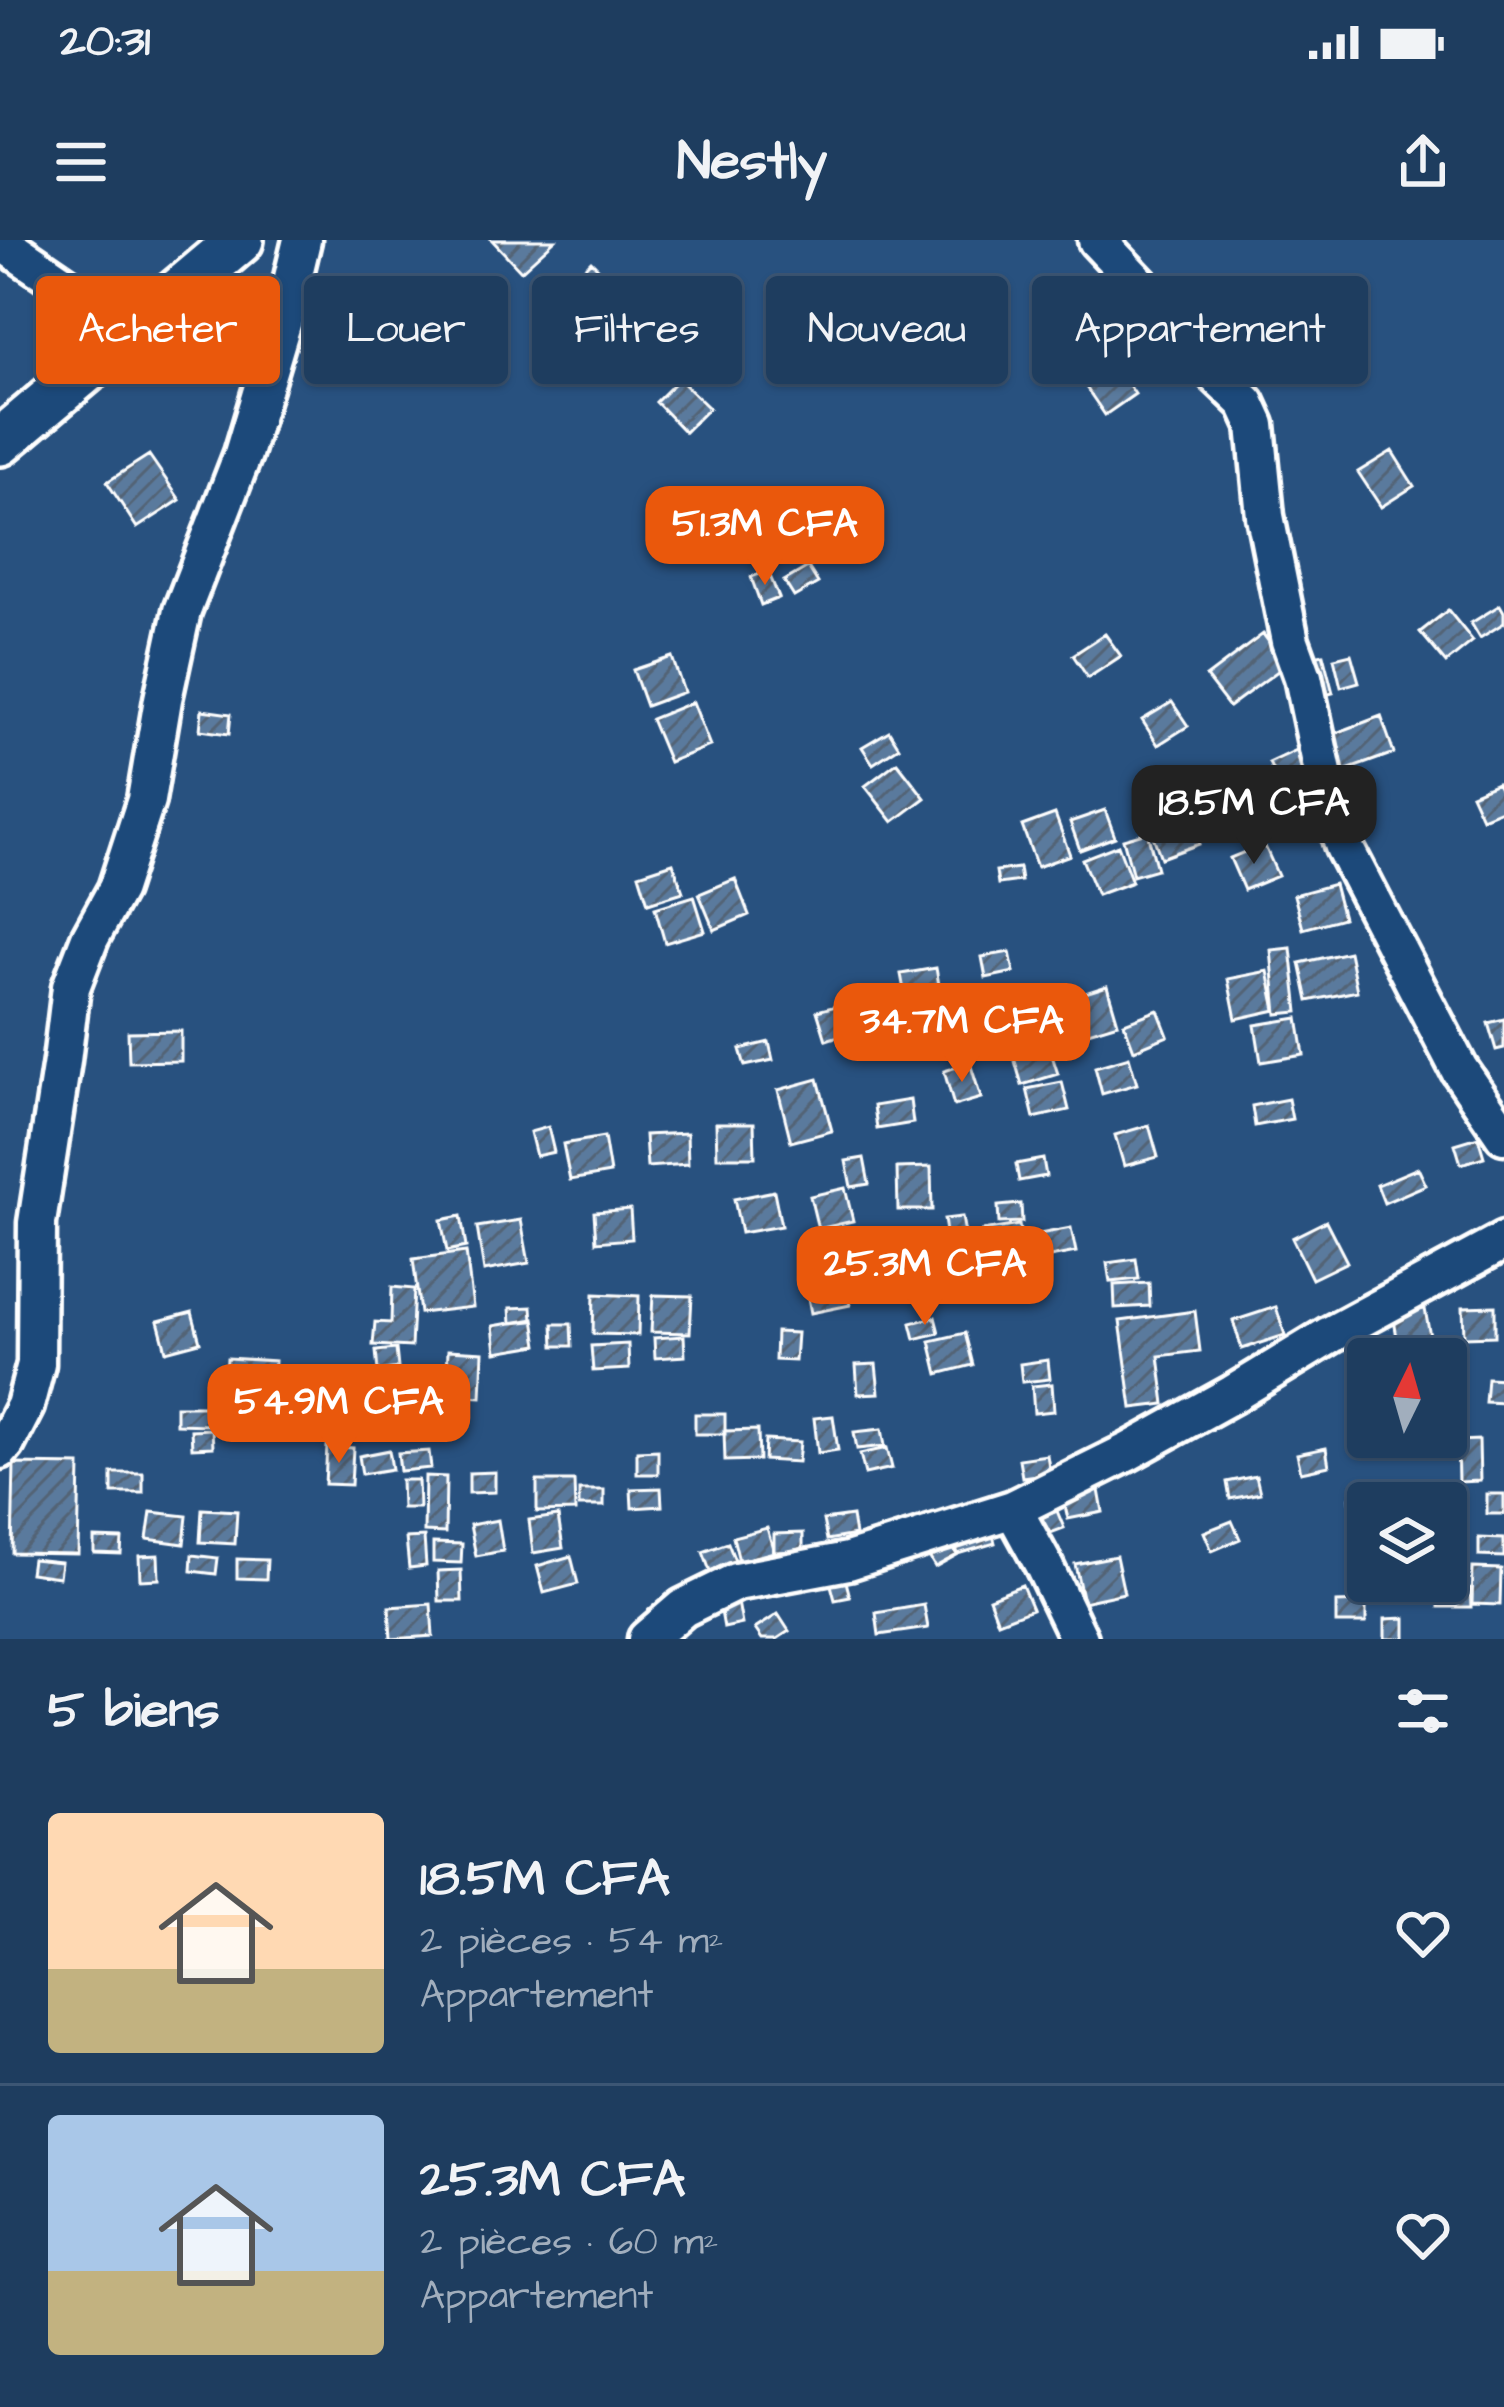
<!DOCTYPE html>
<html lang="fr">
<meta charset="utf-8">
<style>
body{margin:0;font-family:"Architects Daughter",sans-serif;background:#264465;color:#f1f3f6;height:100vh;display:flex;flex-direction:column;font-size:45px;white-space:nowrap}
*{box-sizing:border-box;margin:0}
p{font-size:39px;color:#a1aebd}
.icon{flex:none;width:66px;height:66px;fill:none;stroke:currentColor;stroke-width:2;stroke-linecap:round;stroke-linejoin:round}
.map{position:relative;height:1399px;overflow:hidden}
.panel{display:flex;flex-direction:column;background:#1e3d5f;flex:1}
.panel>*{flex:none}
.top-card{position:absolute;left:36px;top:36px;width:1434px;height:108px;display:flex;gap:24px}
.needle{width:78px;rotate:5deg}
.controls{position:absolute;left:1347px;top:1098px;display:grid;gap:24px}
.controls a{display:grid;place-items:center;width:120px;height:120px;border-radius:12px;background:#1e3d5f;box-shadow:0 3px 9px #0004,0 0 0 3px #3c5674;font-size:60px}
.price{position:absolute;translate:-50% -102px;padding:0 27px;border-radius:24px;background:#ea580c;color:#fff;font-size:39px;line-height:78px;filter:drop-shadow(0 3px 6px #0008)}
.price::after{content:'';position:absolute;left:50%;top:72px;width:36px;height:27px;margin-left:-18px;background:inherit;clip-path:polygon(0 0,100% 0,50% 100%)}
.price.selected{background:#222;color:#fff}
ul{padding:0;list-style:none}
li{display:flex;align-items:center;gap:36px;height:300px;padding:0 48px}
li+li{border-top:3px solid #3c5674}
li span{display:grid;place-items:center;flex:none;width:336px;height:240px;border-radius:12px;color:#555}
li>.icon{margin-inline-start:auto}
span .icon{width:144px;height:144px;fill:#fffc;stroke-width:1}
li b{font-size:51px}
h2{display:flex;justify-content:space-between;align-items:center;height:144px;padding:0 48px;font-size:51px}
.pill{padding:0 42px;border-radius:12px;background:#1e3d5f;box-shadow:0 3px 9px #0004,0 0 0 3px #3c5674;font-size:42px;line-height:108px}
.pill.selected{background:#ea580c;color:#fff}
.status{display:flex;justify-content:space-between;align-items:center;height:84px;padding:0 60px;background:#1e3d5f;direction:ltr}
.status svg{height:33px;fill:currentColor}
header{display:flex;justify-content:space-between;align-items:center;height:156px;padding:0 48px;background:#1e3d5f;font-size:54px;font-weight:700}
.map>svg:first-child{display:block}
.building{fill:url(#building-hatch);stroke:#fff;stroke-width:3}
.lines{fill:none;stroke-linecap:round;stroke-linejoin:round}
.minor-casing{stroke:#fff;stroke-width:45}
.major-casing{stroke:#fff;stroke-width:54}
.minor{stroke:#1f4a7a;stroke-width:36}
.major{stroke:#1f4a7a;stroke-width:45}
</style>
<div class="status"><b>20:31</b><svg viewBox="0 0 49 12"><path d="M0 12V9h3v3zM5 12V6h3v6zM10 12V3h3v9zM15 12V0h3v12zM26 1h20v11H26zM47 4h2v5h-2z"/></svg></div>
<header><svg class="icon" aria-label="menu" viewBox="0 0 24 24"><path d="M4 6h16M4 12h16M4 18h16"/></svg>Nestly<svg class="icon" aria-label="share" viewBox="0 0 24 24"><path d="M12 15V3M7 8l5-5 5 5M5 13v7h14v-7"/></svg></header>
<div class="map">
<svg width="1504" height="1399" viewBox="0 0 1504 1399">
<defs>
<pattern id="building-hatch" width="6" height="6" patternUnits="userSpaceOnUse" patternTransform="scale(3)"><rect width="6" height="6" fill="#5a7a9d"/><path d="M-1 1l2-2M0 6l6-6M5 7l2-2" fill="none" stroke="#536374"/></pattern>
</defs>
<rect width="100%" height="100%" fill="#28517f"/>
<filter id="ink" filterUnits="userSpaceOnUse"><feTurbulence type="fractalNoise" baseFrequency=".00833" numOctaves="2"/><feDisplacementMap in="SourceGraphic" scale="24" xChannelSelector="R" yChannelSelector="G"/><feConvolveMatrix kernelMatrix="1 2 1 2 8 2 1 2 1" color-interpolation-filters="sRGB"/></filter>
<g filter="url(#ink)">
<path class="building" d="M492,0H555L521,31Z
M591,21L643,73L601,114L550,62Z
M220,63L239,75L218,105L200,93Z
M1080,79L1103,109L1079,127L1056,96Z
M1112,120L1135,154L1105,175L1081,140Z
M679,139L709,168L685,192L656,162Z
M1392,211L1414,246L1381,267L1358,232Z
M149,215L180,260L137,288L107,242Z
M808,327L818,343L794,357L784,341Z
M768,331L779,358L761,365L751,337Z
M1500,365L1504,372V383L1480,398L1471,383Z
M1448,370L1473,401L1446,423L1420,392Z
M1105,394L1121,416L1088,438L1073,415Z
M1263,394L1286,425L1229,467L1206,437Z
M1323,414L1333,453L1294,463L1284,423Z
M1351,414L1359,442L1341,447L1334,418Z
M672,417L684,452L646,466L633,430Z
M693,462L710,506L669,522L651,479Z
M1172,462L1188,486L1158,505L1142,480Z
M202,470L231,474L229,494L200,490Z
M1381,476L1394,513L1344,531L1331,495Z
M889,491L899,507L873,524L862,507Z
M1301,508L1316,539L1284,554L1269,523Z
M897,522L925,558L893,582L865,546Z
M1497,543L1504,557V569L1482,578L1471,554Z
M1175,551L1181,570L1153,579L1147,560Z
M1105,570L1115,597L1080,610L1070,582Z
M1055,574L1070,615L1037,627L1022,586Z
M1189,574L1199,604L1161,618L1150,588Z
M1147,592L1157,629L1133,636L1123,599Z
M1264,604L1278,636L1244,650L1230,618Z
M1118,605L1132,642L1097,655L1082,619Z
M673,623L683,652L648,663L639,634Z
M1019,628L1021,641L998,644L996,631Z
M735,639L749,675L714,690L699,654Z
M1334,644L1343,678L1303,689L1294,655Z
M694,656L705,691L665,703L655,668Z
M1291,708L1298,772L1277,774L1271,710Z
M1010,712L1014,732L986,738L982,717Z
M1349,712L1357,751L1308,761L1300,723Z
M936,728L941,756L906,761L901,734Z
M1268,731L1276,770L1236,779L1228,739Z
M1107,746L1118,783L1085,793L1073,757Z
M885,755L890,777L856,786L850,764Z
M1038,757L1041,790L1024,792L1022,758Z
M836,766L845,794L826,800L817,771Z
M1158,770L1168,796L1134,810L1124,783Z
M1298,778L1304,815L1261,822L1255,785Z
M1504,779V808L1496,810L1488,783Z
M181,791V821L129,822L128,792Z
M922,794L924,811L904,814L901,797Z
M1045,794L1058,834L1022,845L1010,804Z
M769,802L773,820L745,826L740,809Z
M1129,817L1137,844L1102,854L1095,827Z
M970,823L981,858L954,866L944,831Z
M818,839L832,891L791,902L778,850Z
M1062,842L1069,870L1034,878L1027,849Z
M1288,859L1292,879L1255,886L1252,866Z
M910,860L913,883L877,889L874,866Z
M716,883H754L755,917H717Z
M1149,885L1158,917L1124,926L1115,895Z
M548,887L554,912L536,916L530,892Z
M687,893L688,924L647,927L645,895Z
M604,897L610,933L570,940L563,904Z
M1478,897L1484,917L1461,924L1455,904Z
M864,918L869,944L851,947L846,921Z
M1043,919L1046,936L1019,941L1016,924Z
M931,927L932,970H898L897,928Z
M1418,928L1426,945L1384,963L1377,945Z
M845,948L853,981L818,989L810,956Z
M774,951L781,986L741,993L734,959Z
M1021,964L1022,982L999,983L998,966Z
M630,969L632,999L596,1002L594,972Z
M461,976L466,1007L447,1011L441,980Z
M962,977L968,1011L985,1007L982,991L1019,985L1026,1025L953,1037L944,979Z
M521,980L529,1023L484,1031L477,987Z
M1326,981L1347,1022L1312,1039L1292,998Z
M1071,988L1076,1012L1034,1020L1029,996Z
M945,1008L948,1039L914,1041L911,1011Z
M466,1012L473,1067L420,1073L413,1019Z
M1136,1019L1139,1039L1110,1042L1107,1023Z
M841,1024L850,1065L811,1073L803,1032Z
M1149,1043L1150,1066L1115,1068L1114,1045Z
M392,1047L414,1049L411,1107L373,1105L375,1082L391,1083Z
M594,1054L639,1056L638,1095L593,1094Z
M653,1055L692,1056L690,1093L651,1092Z
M1495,1066V1096L1464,1097L1463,1067Z
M532,1067L533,1081L511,1083L510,1068Z
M1276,1067L1285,1095L1242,1109L1233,1081Z
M1425,1069L1431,1102L1399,1109L1393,1074Z
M1195,1071L1200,1111L1159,1116L1165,1164L1132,1168L1120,1081Z
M192,1072L200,1102L166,1111L158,1081Z
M935,1077L939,1093L915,1099L911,1083Z
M534,1079L538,1105L496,1112L493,1086Z
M553,1084H571L572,1106H554Z
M776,1092L797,1093L795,1121L775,1120Z
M965,1093L973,1125L938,1134L930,1101Z
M684,1096L685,1116L655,1118L654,1098Z
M628,1104L629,1129L593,1131L591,1106Z
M396,1109L398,1128L378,1131L376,1111Z
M448,1110L483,1112L481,1157L446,1155Z
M227,1118L275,1121L272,1173L224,1170Z
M1048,1120L1050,1139L1022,1142L1020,1124Z
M876,1124L879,1153L858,1154L856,1125Z
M1487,1138L1504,1139V1163L1485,1162Z
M1052,1144L1054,1171L1034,1173L1032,1146Z
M176,1166H209V1185L176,1184Z
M695,1174H725V1194H695Z
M833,1176L838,1210L818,1213L814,1178Z
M352,1178V1196H311L310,1179Z
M212,1189L213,1207L192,1208L191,1190Z
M882,1189L885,1206L857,1209L854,1192Z
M758,1190L759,1220L725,1221L724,1191Z
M765,1200L800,1202L798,1222L764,1220Z
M1479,1200L1480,1241L1458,1242L1457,1201Z
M327,1206L353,1208L351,1245L325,1244Z
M887,1208L892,1228L865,1234L860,1214Z
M1326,1208L1329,1226L1301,1232L1297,1214Z
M389,1210L392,1229L362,1234L359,1216Z
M658,1210V1234H637V1211Z
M429,1211L431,1228L400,1231L398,1213Z
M1047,1215L1050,1233L1022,1237L1019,1219Z
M14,1224L80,1225L78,1314L12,1313Z
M495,1232V1252L469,1253V1233Z
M112,1233H143V1253H112Z
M425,1236L446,1237L445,1293L424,1292Z
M1256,1236L1260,1253L1230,1259L1227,1242Z
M401,1240H418L419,1268H402Z
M537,1241H574L575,1271L537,1272Z
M661,1248L662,1266L632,1268L631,1249Z
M579,1250H604V1266H579Z
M1099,1250L1103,1272L1068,1279L1063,1257Z
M1438,1251V1263H1369L1408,1262V1252Z
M1487,1254H1504V1274H1487Z
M1365,1257L1368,1289L1352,1290L1350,1258Z
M202,1269L237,1271L235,1304L200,1302Z
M1057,1271L1064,1288L1013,1307L1007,1290Z
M151,1272L187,1276L184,1304L147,1299Z
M558,1276L563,1308L533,1313L529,1280Z
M852,1276L855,1295L827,1300L823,1280Z
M498,1280L503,1311L476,1316L470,1285Z
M1232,1281L1240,1299L1212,1311L1204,1292Z
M990,1283L995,1303L958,1314L952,1294Z
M767,1288L774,1312L739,1321L733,1297Z
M803,1293V1311L774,1312V1294Z
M945,1294L957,1315L935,1327L923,1306Z
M424,1297L426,1326L409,1328L406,1298Z
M94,1298L122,1299L121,1314L94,1313Z
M1479,1298L1504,1299V1317L1479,1316Z
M433,1303L462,1304L461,1323L433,1322Z
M728,1303L735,1321L710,1331L703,1312Z
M1446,1314L1467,1316L1465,1343L1437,1341H1446Z
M158,1315L159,1339L140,1340L139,1316Z
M192,1315L218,1318L216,1334L191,1331Z
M571,1316L578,1344L544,1353L537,1326Z
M1116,1316L1124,1353L1083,1362L1075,1324Z
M32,1319L61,1322L59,1337L30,1333Z
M237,1319L267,1320L266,1339L237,1338Z
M1473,1328L1501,1329L1500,1365L1472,1364Z
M461,1330L462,1361H439L438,1331Z
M843,1330L850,1357L835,1360L828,1334Z
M1022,1345L1032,1369L998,1382L989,1358Z
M1470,1348L1471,1367H1439V1349Z
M738,1362L742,1384L724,1388L720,1366Z
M1366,1362V1383H1336V1363Z
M431,1364L433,1396L391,1399L389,1367Z
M924,1365L928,1388L879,1395L876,1373Z
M778,1374L789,1391L777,1399H762L755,1389Z
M1405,1378V1399H1385V1379Z"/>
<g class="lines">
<defs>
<path id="minor" d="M1097,0L1171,78L1200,119L1246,163L1256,185L1265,276L1290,401L1303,437L1329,561L1344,607L1459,829L1504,895
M0,1L132,91
M0,1210L6,1203L25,1166L36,1124L37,983L62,821L71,747L90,698L117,649L146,560L163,459L182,371L243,214L283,80L302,0
M1013,1269L1042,1322L1079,1399
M647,1399L683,1368L736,1342L848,1321L1013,1269L1128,1212L1233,1154L1330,1095L1504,1001"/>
<path id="major" d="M0,202L240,0"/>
</defs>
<use href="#minor" class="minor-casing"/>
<use href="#major" class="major-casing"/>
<use href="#minor" class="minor"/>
<use href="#major" class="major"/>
</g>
</g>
</svg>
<div class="controls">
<a><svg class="needle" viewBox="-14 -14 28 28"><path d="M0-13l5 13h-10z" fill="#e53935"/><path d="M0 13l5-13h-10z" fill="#a1aebd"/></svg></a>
<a><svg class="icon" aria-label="layers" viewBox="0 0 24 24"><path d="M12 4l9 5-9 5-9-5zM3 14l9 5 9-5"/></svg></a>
</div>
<b class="price" style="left:765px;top:348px">51.3M CFA</b>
<b class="price selected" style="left:1254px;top:627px">18.5M CFA</b>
<b class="price" style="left:962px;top:845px">34.7M CFA</b>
<b class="price" style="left:925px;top:1088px">25.3M CFA</b>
<b class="price" style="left:339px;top:1226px">54.9M CFA</b>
<div class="top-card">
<a class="pill selected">Acheter</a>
<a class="pill">Louer</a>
<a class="pill">Filtres</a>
<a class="pill">Nouveau</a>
<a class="pill">Appartement</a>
</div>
</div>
<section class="panel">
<h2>5 biens<svg class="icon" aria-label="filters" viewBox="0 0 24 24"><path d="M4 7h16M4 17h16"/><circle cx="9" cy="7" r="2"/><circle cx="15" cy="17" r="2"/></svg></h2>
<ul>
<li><span style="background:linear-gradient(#ffd9b3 65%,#c2b280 0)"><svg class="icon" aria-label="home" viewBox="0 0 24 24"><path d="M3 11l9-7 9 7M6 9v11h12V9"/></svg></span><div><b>18.5M CFA</b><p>2 pièces · 54 m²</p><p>Appartement</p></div><svg class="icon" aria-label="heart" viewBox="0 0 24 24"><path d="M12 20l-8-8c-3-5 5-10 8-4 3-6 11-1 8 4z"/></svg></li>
<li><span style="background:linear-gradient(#a9c7e8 65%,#c2b280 0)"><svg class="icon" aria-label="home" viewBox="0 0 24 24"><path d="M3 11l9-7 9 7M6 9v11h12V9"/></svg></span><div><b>25.3M CFA</b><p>2 pièces · 60 m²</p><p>Appartement</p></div><svg class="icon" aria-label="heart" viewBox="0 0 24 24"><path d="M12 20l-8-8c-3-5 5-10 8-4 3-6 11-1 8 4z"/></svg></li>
</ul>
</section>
